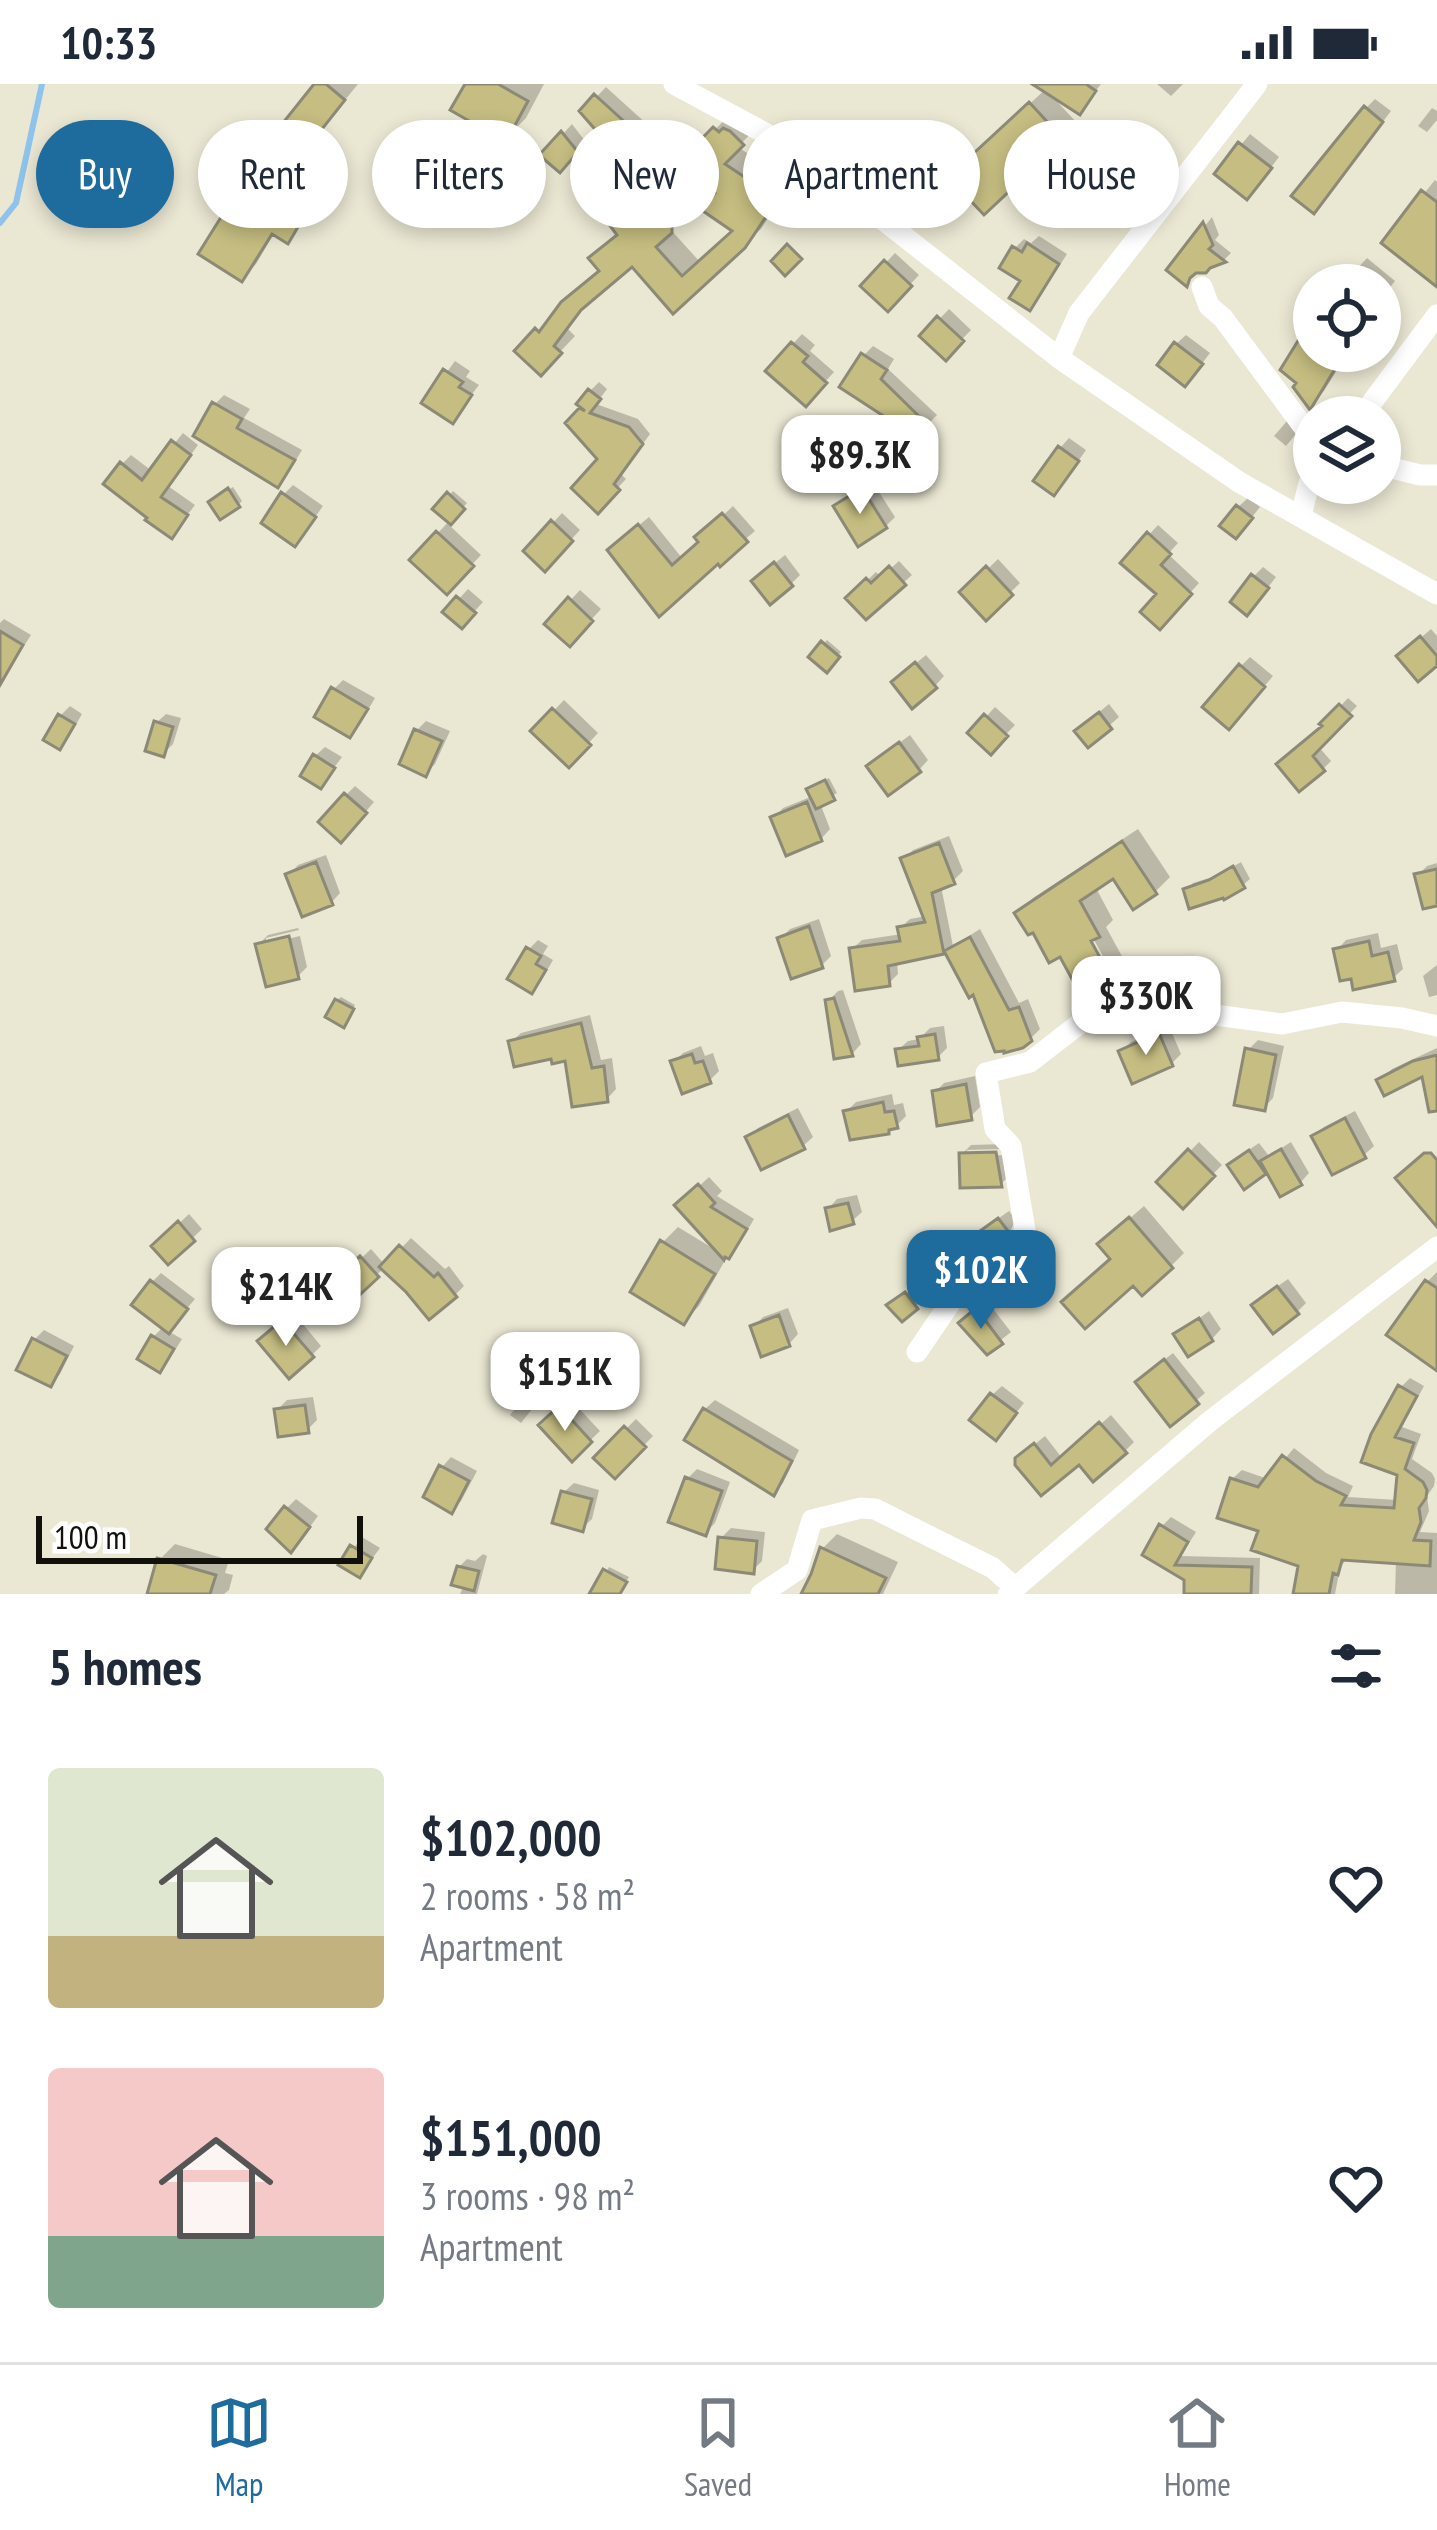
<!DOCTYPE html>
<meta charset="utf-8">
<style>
body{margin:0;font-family:"PT Sans Narrow",sans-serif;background:#f2f2f3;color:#1f2937;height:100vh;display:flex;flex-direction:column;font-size:45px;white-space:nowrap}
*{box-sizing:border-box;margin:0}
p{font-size:39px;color:#747a83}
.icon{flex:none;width:66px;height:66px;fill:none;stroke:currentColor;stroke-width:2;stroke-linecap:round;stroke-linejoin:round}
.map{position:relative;height:1510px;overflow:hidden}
.drawer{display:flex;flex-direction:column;background:#fff;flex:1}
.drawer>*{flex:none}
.top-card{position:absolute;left:36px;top:36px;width:1365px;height:108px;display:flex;gap:24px}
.buttons{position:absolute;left:1293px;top:180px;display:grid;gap:24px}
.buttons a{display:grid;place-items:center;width:108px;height:108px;border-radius:50%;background:#fff;box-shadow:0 6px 18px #0003;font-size:60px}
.scale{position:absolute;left:36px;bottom:30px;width:327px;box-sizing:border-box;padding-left:12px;border:6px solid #11100a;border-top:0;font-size:33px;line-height:42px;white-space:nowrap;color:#11100a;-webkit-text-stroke:9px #fff;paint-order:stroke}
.price{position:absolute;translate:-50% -102px;padding:0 27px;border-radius:24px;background:#fff;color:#222;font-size:39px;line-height:78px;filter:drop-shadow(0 3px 6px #0008)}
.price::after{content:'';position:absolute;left:50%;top:72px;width:36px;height:27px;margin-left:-18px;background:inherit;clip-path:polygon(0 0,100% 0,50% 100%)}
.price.current{background:#1e6b9e;color:#fff}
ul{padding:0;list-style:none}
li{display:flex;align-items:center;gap:36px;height:300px;padding:0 48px}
li span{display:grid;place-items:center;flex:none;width:336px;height:240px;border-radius:12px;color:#555}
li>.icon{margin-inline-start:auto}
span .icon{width:144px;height:144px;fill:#fffc;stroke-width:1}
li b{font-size:51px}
h2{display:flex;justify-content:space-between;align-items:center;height:144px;padding:0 48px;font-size:51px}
.pill{padding:0 42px;border-radius:54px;background:#fff;box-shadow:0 6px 18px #0003;font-size:42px;line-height:108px}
.pill.current{background:#1e6b9e;color:#fff}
.status{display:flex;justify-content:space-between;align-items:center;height:84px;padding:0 60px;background:#fff;direction:ltr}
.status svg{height:33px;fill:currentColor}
.menu{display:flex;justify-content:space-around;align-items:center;height:168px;border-top:3px solid #e0e1e3;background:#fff;font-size:33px;color:#747a83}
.menu a{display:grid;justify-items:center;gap:6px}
.menu .current{color:#1e6b9e}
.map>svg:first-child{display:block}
.shadow{fill:#0003;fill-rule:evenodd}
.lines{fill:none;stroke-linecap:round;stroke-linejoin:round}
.stream{stroke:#8ec3ec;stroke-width:6}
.building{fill:#c5bd81;stroke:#8c8a77;stroke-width:3}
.minor{stroke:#fff;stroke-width:21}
</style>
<div class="status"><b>10:33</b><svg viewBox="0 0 49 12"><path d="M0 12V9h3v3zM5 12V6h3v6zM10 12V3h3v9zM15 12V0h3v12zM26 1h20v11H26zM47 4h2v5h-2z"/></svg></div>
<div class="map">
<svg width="1437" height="1510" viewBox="0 0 1437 1510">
<rect width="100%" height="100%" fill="#eae7d3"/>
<path class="shadow" d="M318,0H358L273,105L310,128L287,156L275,148L256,180L242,194L225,132L239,118L248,124L261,108Z
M468,0H544L526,34L506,54Z
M1045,0H1101L1080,27L1051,11L1077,39L1062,54L967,78L1049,2Z
M1157,0H1183L1171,12Z
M606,3L649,42L672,68L651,88L583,27Z
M1375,15L1391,27L1323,117L1366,24Z
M1432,24L1437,27V36L1427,48L1418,42Z
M731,29L757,43L738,63L792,99L814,77L837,98L816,121L779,117L761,145L673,225L632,179L590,214L568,245L575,252L541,288L518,267L602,185L620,149L591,111L619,86L652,128L672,110L686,126V130L671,146L700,178L736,146L719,108L686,76Z
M572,40L585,57L569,75L544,71Z
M441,46L471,65L447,99L432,56Z
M1250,50L1279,73L1256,103L1218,89Z
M925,59L949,83L916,115L892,91Z
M1112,68L1131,83L1120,99L1102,77Z
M1435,96L1437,98V194L1385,158Z
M1212,133L1219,151L1215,156L1231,169L1224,176L1196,186L1187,199L1170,186Z
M1039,152L1067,170L1039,214L1029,223L1015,164L1024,155L1031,159Z
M895,169L919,191L888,224L864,202Z
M1367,174L1395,197L1380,216V201H1342Z
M1380,221L1401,238L1380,261Z
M949,225L971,246L945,273L923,252Z
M1314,237V267H1349L1324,307L1310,321L1300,298Z
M802,250L815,261L810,267L834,288L806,319L769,286Z
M1186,251L1210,269L1194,290L1176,260Z
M873,262L894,275L888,285L937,331L902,367L864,271Z
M455,277L470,287L466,293L479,301L452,336L425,318Z
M599,298L607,305L596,320L638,335L650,350L621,390L626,395L598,425L602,375L569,339L584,323L590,307Z
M224,311L250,325L244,334L302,366L287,391L278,400L215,320Z
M1287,337L1296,350L1286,362L1274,352Z
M183,349L198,361L168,402L195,421L172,451L122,380L131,371L152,387Z
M1069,354L1086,366L1063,399L1060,364Z
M872,397L895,433L886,442L837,423Z
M293,401L323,422L304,449L284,410Z
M233,403L242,417L238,421L215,414Z
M453,407L467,419L448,440L481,471L447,507L413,476L450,436L437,425Z
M1248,414L1260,423L1245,442L1238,423Z
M733,422L755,447L659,528L620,457L649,433L682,474L702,457L699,454Z
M562,429L580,446L545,484L527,467Z
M1158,441L1178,459L1168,470L1199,499L1160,542V510L1124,478Z
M785,471L800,491L791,500L764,488Z
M998,475L1020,499L986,532L964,508Z
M899,477L912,491L866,532L849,514L876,488L881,493Z
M1263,483L1276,493L1256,519L1254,492Z
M468,505L483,518L462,541L447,528Z
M580,506L601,525L570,559L549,539Z
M4,535L31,551L0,600V539Z
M1431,545L1437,552V578L1410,563Z
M827,556L841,568L827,585L812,573Z
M926,571L944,592L935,602L904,589Z
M1250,573L1273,592L1238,633L1241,582Z
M343,596L375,614L359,641L350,651L334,605Z
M1348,614L1357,622L1318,662L1331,677L1323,685L1280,680L1325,641L1324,640Z
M564,616L598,649L569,680L534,647Z
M1109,620L1119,633L1088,660L1087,638Z
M70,622L82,630L69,653L60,662V632Z
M995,623L1015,641L991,666L971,649Z
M166,630L181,634L173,660L163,670L156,639Z
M426,637L450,647L435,680L426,689L417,646Z
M910,651L928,676L919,686L880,673Z
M325,663L342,673L321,701L315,672Z
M829,694L837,709L820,719L830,745L821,755L774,734L783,724L813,712L814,702Z
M355,702L374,718L350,746L346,711Z
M1138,745L1170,793L1155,808L1114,791L1096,804L1113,836L1106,843L1129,885L1115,900H1103L1061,868L1018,829L1033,814ZM1087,843L1116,896H1109L1082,846Z
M949,752L963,787L953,797L941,802L953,862L980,845L1019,919L1028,915L1040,945L1030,955L975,907L970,910L946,864L943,867L897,877L898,890L889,899L852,865L862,856L902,850L900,844L910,835L926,832L904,775L913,766Z
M326,771L340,809L331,819L289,791L298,781Z
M1241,778L1250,795L1243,801L1186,806L1193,799L1219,791Z
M1437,779V819L1418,791L1427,782Z
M819,835L831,872L822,881L780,855L790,845Z
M298,844L299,846L266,854V860L300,852L307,883L297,893L259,860L268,851Z
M1378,849L1381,864L1397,860L1403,885L1393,894L1337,866L1346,856Z
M538,856L548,862L543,870L553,876L541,897L532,906L529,865Z
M1437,881V911L1429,913L1423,892Z
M843,906L861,960L852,970L828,917L838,907Z
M341,913L355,921L347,937L337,916Z
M590,931L601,976L612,974L616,1005L607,1015L568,973L511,958L521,949Z
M944,942L947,964L938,973L898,966L908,957L919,955L930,944Z
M1169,942L1181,970L1171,980L1122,968L1131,958Z
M1258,956L1284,962L1273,1014L1264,1024L1248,966Z
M701,962L705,972L713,969L719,987L710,996L674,978L683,969Z
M1437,964V1026L1424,988L1380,996L1392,985Z
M975,992L980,1023L970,1033L935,1008L944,999Z
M892,1010L894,1021L903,1019L906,1032L897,1041L846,1028L856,1018Z
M798,1024L813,1053L803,1062L749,1054L758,1044Z
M1355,1027L1374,1062L1364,1071L1315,1052L1324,1043Z
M1199,1058L1222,1081L1183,1120L1160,1098Z
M1291,1058L1309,1089L1300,1099L1268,1085L1264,1088L1240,1072L1259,1059L1269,1072Z
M1005,1060L1006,1065L967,1066V1072L1007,1071L1010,1091L1001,1100L962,1070L971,1061Z
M709,1093L722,1107L717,1112L754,1135L738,1162L727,1173L699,1222L684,1237L663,1158L678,1143L719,1168L678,1122Z
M857,1111L862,1128L852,1137L828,1125L837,1115Z
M1144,1122L1184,1169L1171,1182L1113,1174L1114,1148Z
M1009,1127L1016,1136L1009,1149L989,1169L986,1143Z
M189,1130L202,1145L169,1177L155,1162Z
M411,1154L445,1185L449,1182L464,1202L455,1211L384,1184L353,1213L338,1196L371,1165L385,1181Z
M1437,1188V1273L1427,1198Z
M161,1189L195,1215L168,1247L182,1255L169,1276L160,1286L153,1253L164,1242L152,1198Z
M1288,1195L1306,1219L1297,1228L1264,1212Z
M910,1207L919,1219L902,1234L893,1218Z
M987,1217L1011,1248L987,1267L972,1230Z
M788,1224L798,1250L789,1260L754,1243L763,1233Z
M1209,1227L1221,1245L1212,1255L1177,1251Z
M293,1228L321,1262L312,1271L270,1248Z
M44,1246L74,1262L60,1290L51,1300L34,1256Z
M1173,1269L1205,1309L1170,1339L1146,1290Z
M1410,1294L1424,1302L1402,1343L1421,1350L1412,1375L1432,1389L1435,1395L1434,1402L1427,1412L1429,1427L1420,1448L1437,1449V1510H1395L1396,1476L1347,1474L1340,1484L1335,1510H1296L1302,1480L1261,1445L1232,1395L1242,1386L1268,1395L1294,1364L1326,1389L1353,1402L1348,1413L1397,1416L1400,1388L1365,1376L1401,1303Z
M1002,1302L1024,1319L1005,1343L992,1311Z
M525,1312L536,1320L521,1339L510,1331Z
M313,1313L317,1336L307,1346L277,1326L287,1316Z
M570,1315L600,1347L572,1374L542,1341Z
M715,1316L799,1366L783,1399L774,1408L705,1325Z
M1111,1331L1134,1358L1125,1367L1079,1377L1041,1408L1029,1365L1045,1352L1062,1374Z
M636,1335L653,1352L615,1391L597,1374Z
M451,1373L477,1387L461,1417L451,1426L442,1383Z
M697,1385L730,1398L715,1439L705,1449L687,1395Z
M574,1399L599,1406L592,1435L582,1444L564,1408Z
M296,1415L318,1432L300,1456L287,1424Z
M1171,1433L1196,1448L1181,1472L1260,1474L1259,1510H1187V1494L1146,1470L1162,1442Z
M731,1444L765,1448L762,1477L752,1487L721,1454Z
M837,1450L898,1478L883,1510H814L806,1506L822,1465Z
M362,1453L380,1464L360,1491L342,1480Z
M175,1460L229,1476L225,1489L233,1491L229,1506L224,1510H150L160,1475Z
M483,1470L487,1472L477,1510H460L464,1501L459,1483L467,1475L475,1477Z
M609,1483L629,1493L619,1510H594Z"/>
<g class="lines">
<path class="stream" d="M0,139L16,119L42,0"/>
</g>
<path class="building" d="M314,0H326L345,16L266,116L239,94Z
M465,0H498L528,17L506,58L450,26Z
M1032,0H1086L1096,7L1080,31Z
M594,10L639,51L665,80L651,92L614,67L579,27Z
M1029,18L1064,56L984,131L948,93Z
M1364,22L1383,38L1314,130L1291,112Z
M713,43L719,48L723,44L730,47L744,61L725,80L776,114L796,91L823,116L801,140L776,118L745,164L673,230L632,183L581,226L554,262L562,269L541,292L514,267L535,244L539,248L561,218L599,187L588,174L617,151L587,111L602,99L635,141L655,123L672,142V149L656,163L682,192L732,147L703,127L715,109L681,76Z
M561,47L578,68L560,89L539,71Z
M429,54L464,76L447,103L412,81Z
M1238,58L1272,84L1247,116L1214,90Z
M914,66L942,94L916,119L888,91Z
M1100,75L1123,94L1111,112L1087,95Z
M1421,106L1437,118V203L1381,159Z
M251,114L298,143L288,160L272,150L242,198L198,170L223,130L235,138Z
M1203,138L1213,161L1209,165L1226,178L1210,184L1206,189H1196L1190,194L1187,203L1166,186Z
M1027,159L1059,180L1030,227L1009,214L1020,197L999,184L1012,162L1022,168Z
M787,160L802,175L785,192L771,177Z
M884,176L912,202L888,228L860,202Z
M1314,231V267H1346L1310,326L1293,303L1296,299L1280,286Z
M937,232L964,257L946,277L919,252Z
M791,258L808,272L803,278L827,299L806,323L765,287Z
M1174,258L1203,280L1185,303L1157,281Z
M861,269L887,286L881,295L930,343L902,371L871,342L882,331L839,303Z
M443,285L463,298L459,303L472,311L453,340L421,319Z
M588,305L601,315L590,329L629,343L643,360L614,400L620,406L598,430L571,404L597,375L565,339L579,324L585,327L576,320Z
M212,318L242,335L237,344L295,376L278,404L193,352Z
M171,356L191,371L161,413L188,431L172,455L145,436L147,434L103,400L120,378L142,396Z
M1058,362L1079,377L1054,412L1033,397Z
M228,404L240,423L220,436L208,418Z
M862,404L887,444L858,463L833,422Z
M281,408L316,433L295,463L261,439Z
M447,408L465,425L451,441L432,425Z
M1236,421L1253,434L1236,455L1219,442Z
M722,429L748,458L720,483L718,480L659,533L607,466L638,440L672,481L698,458L694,453Z
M551,436L573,457L545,488L523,467Z
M436,447L474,482L447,511L409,476Z
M1147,448L1171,470L1161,481L1192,510L1160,546L1140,528L1156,510L1120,479Z
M774,478L793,502L770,521L751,497Z
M889,482L906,501L866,536L845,514L866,494L871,499Z
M986,482L1013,511L986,537L959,508Z
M1251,490L1269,504L1247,532L1230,518Z
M456,512L476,529L462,545L442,528Z
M568,513L593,537L570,563L544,540Z
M0,547L23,561L0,601Z
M1420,552L1437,572V582L1418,598L1396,572Z
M821,557L840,573L827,589L808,573Z
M915,578L937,604L912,625L891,598Z
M1239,580L1265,603L1229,646L1202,623Z
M331,603L368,625L350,654L314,633Z
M1339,620L1352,632L1313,672L1325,687L1299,708L1276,680L1322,642L1319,640Z
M552,624L591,661L569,684L530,647Z
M1099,628L1112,645L1088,664L1074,647Z
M58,630L75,640L60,666L43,656Z
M984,630L1008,652L991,671L967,649Z
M154,637L173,643L164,673L145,667Z
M414,645L442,657L426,693L399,680Z
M899,658L921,688L888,712L866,682Z
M313,670L335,684L321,705L300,692Z
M825,696L835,716L816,725L806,705Z
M344,709L367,729L341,759L318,738Z
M807,718L822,757L786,772L770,733Z
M1122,757L1157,810L1133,826L1113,795L1080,817L1100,853L1091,857L1116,903H1104L1084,917L1060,873L1049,879L1033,849L1028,851L1014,829Z
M939,759L955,800L932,809L944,870L888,882L890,902L855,907L849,864L900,857L897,843L925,838L900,774Z
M316,778L333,821L302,833L285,790Z
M1233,782L1245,804L1224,816L1223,814L1189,825L1183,805L1209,796Z
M1437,785V822L1423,825L1414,790Z
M809,842L823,884L791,895L777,854Z
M289,852L299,895L266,903L255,860Z
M970,853L1009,926L1019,923L1032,957L1023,964L1004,969V967L995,968L973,911L969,914L944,867Z
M1369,857L1372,872L1388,868L1395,897L1353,906L1351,895L1340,897L1333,865Z
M526,863L541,872L536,880L546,886L532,910L507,895Z
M834,914L853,972L834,975L825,916Z
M335,915L354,925L344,944L325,933Z
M581,939L592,984L604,982L608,1018L572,1023L565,977L552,980L551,975L514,983L508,957Z
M1159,949L1173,982L1132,1000L1118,967Z
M935,950L939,976L898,982L895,965L919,962L917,953Z
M1245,964L1276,971L1265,1027L1234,1021Z
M692,970L695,979L703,977L711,999L682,1010L670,977Z
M1437,971V1027L1429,1028L1422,993L1384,1012L1376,996L1413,977Z
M966,1000L972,1036L937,1042L932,1007Z
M883,1018L885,1028L894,1027L898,1044L889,1046V1050L850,1056L843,1027Z
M788,1031L805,1065L761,1086L745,1053Z
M1345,1034L1366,1074L1332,1091L1311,1052Z
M1188,1065L1215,1092L1183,1125L1156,1098Z
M1281,1065L1302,1101L1280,1113L1260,1077Z
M1249,1066L1266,1090L1244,1106L1227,1081Z
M996,1068L1002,1103L960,1104L959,1069Z
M1424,1069H1431L1437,1076V1143L1395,1094Z
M698,1100L715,1119L711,1123L747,1145L729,1175L725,1173L724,1176L674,1121Z
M848,1119L854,1140L830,1147L825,1124Z
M1129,1133L1173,1184L1142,1212L1133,1202L1085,1245L1061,1218L1110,1175L1097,1160Z
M998,1134L1008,1147L1001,1162L989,1174L973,1152Z
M178,1137L195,1157L168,1181L151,1162Z
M660,1156L715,1190L684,1241L630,1208Z
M399,1161L434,1193L438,1189L457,1213L429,1236L406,1208L379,1183Z
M360,1172L379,1193L353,1217L334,1196Z
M150,1196L188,1225L169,1250L131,1221Z
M1425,1196L1437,1204V1287L1386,1251Z
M1277,1202L1299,1230L1273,1250L1251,1221Z
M905,1208L918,1225L902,1238L886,1221Z
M976,1224L1003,1260L987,1271L958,1239Z
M779,1231L790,1262L761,1273L750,1242Z
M1199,1234L1213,1257L1188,1273L1173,1250Z
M282,1236L314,1273L289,1295L257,1257Z
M151,1251L174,1265L160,1289L137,1275Z
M32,1254L67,1272L51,1303L16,1286Z
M1164,1275L1199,1320L1170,1343L1135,1298Z
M1398,1301L1417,1312L1395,1353L1414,1359L1405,1385L1423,1398L1427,1406L1426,1414L1419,1424L1421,1438L1414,1456L1431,1457L1430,1482L1342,1476L1338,1491L1333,1489L1329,1510H1293L1298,1482L1251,1466L1258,1447L1217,1434L1230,1394L1258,1403L1282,1371L1316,1397L1346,1412L1341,1421L1394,1424L1397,1391L1361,1378L1371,1350Z
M990,1309L1017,1329L996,1357L969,1336Z
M305,1321L309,1349L278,1353L274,1325Z
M559,1322L592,1358L572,1378L538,1341Z
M703,1324L792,1377L774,1412L684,1356Z
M1099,1338L1127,1369L1093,1398L1079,1381L1041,1412L1015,1381V1374L1034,1359L1051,1381Z
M624,1342L646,1363L615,1395L593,1374Z
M439,1381L469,1397L452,1430L423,1413Z
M685,1393L722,1407L706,1452L668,1438Z
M561,1407L592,1415L583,1448L552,1439Z
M284,1422L310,1443L291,1469L266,1445Z
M1159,1440L1188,1458L1175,1481L1252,1483L1251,1510H1184V1496L1142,1471Z
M718,1453L757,1457L754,1490L715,1485Z
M350,1461L372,1474L360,1494L338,1481Z
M820,1463L886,1494L878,1510H801L811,1490Z
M157,1474L216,1491L210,1510H147Z
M457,1482L479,1487L474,1507L451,1501Z
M603,1485L627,1498L620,1510H589Z"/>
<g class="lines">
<path class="minor" d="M674,0L789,62L1059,274L1239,398L1437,510
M1091,49C1118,69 1143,94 1172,108
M1202,203L1209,222L1223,234L1314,357
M1059,274L1079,229L1257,0
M1361,333L1437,231
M1380,381L1420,391H1437
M1301,432L1309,399L1314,392
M917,1268L961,1203L987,1197L1013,1171L1025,1146L1011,1062L995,1045L986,989L1030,978L1109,917L1282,940L1342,928L1402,934L1437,942
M761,1510L797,1486L812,1436L861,1424L875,1425L993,1484L1014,1503
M1008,1510L1210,1337L1437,1163"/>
</g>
</svg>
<div class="buttons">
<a><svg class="icon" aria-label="locate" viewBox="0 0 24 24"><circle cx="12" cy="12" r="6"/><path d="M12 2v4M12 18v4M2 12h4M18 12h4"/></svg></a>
<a><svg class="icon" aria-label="layers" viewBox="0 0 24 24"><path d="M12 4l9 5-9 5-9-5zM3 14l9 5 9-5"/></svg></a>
</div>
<div class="scale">100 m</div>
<b class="price" style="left:860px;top:433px">$89.3K</b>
<b class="price" style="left:1146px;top:974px">$330K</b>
<b class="price current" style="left:981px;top:1248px">$102K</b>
<b class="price" style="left:286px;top:1265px">$214K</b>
<b class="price" style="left:565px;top:1350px">$151K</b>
<div class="top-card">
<a class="pill current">Buy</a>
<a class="pill">Rent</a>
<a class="pill">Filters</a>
<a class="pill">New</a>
<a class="pill">Apartment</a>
<a class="pill">House</a>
</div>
</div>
<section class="drawer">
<h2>5 homes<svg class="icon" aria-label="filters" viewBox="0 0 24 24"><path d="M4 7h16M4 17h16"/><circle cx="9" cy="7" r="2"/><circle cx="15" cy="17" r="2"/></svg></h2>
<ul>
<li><span style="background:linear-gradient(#dfe7d0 70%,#c2b280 0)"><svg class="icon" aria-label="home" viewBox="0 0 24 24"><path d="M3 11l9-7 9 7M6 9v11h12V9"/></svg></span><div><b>$102,000</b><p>2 rooms · 58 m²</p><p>Apartment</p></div><svg class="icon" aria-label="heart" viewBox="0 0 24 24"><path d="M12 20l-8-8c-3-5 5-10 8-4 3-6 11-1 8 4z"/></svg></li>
<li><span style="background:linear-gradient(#f6c9c9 70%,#7fa58c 0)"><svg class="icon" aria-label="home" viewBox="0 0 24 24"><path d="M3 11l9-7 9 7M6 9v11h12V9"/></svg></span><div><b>$151,000</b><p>3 rooms · 98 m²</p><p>Apartment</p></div><svg class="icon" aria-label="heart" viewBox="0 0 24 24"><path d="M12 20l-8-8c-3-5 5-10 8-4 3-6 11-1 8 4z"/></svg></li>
</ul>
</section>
<nav class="menu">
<a class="current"><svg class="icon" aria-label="map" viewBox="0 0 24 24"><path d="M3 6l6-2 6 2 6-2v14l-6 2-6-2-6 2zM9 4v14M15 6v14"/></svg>Map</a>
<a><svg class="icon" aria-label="saved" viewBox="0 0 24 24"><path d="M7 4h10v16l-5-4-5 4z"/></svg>Saved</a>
<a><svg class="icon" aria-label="home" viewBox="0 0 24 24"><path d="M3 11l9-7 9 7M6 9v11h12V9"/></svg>Home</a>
</nav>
